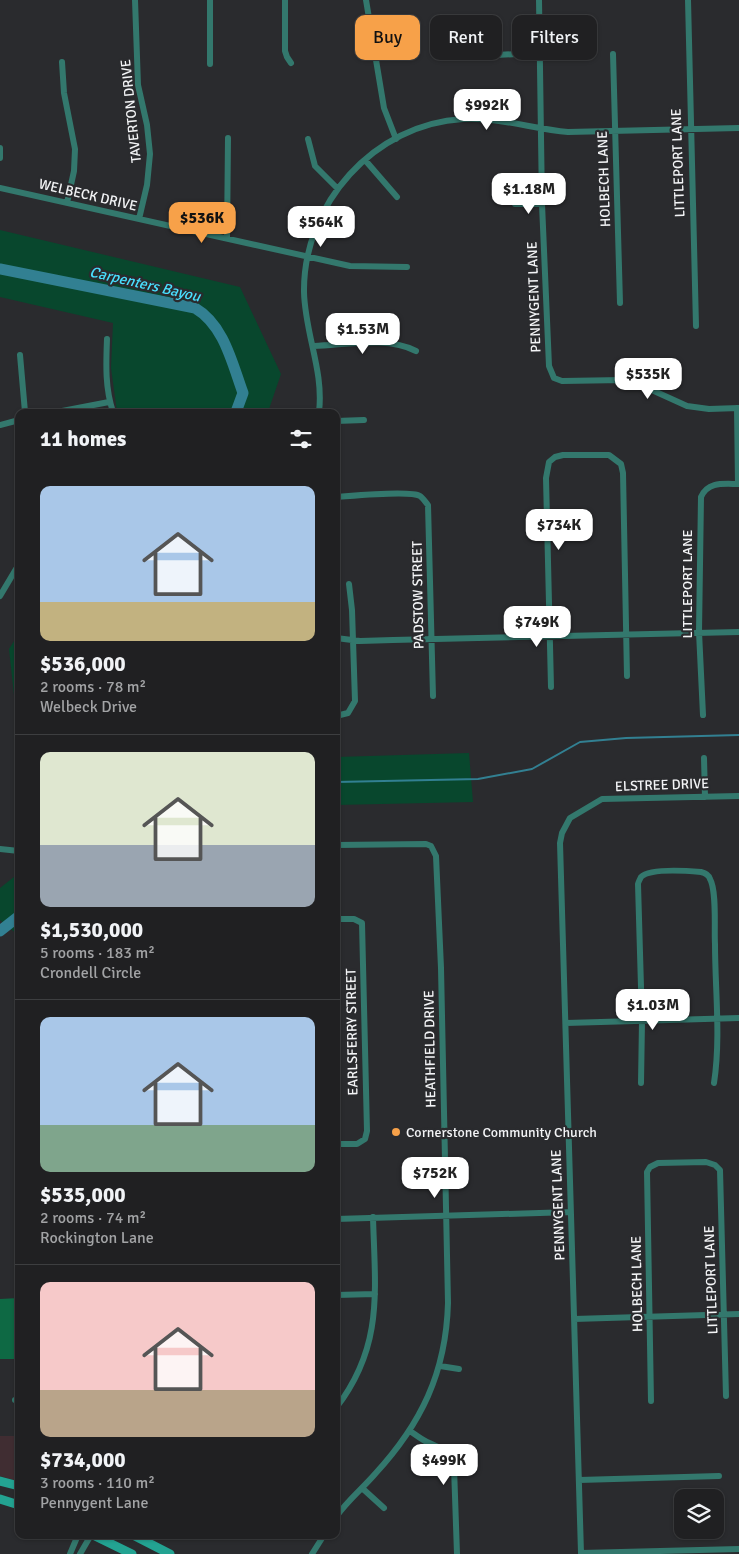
<!DOCTYPE html>
<meta charset="utf-8">
<style>
body{margin:0;font-family:Signika,sans-serif;background:#2d2d2f;color:#f1f3f6;height:100vh;display:flex;flex-direction:column;font-size:19px;white-space:nowrap}
*{box-sizing:border-box;margin:0}
p{font-size:16px;color:#a2a3a5}
.icon{flex:none;width:28px;height:28px;fill:none;stroke:currentColor;stroke-width:2;stroke-linecap:round;stroke-linejoin:round}
.map{position:relative;flex:1;overflow:hidden}
.details{position:absolute;left:15px;top:409px;width:325px;height:1130px;display:flex;flex-direction:column;background:#202022;border-radius:10px;box-shadow:0 1px 4px #0004,0 0 0 1px #3d3e40}
.details>*{flex:none}
.hud{position:absolute;left:355px;top:15px;width:309px;height:45px;display:flex;gap:10px}
.controls{position:absolute;left:674px;top:1489px;display:grid;gap:10px}
.controls a{display:grid;place-items:center;width:50px;height:50px;border-radius:10px;background:#202022;box-shadow:0 1px 4px #0004,0 0 0 1px #3d3e40;font-size:25px}
.price{position:absolute;translate:-50% -42px;padding:0 11px;border-radius:10px;background:#fff;color:#222;font-size:16px;line-height:32px;filter:drop-shadow(0 1px 2px #0008)}
.price::after{content:'';position:absolute;left:50%;top:30px;width:15px;height:11px;margin-left:-8px;background:inherit;clip-path:polygon(0 0,100% 0,50% 100%)}
.price.current{background:#f7a149;color:#111}
ul{padding:0;list-style:none}
li{display:grid;align-content:center;gap:10px;height:265px;padding:0 25px}
li+li{border-top:1px solid #3d3e40}
li span{display:grid;place-items:center;height:155px;border-radius:10px;color:#555}
li>.icon{margin-inline-start:auto}
span .icon{width:90px;height:90px;fill:#fffc;stroke-width:1}
li b{font-size:21px}
h2{display:flex;justify-content:space-between;align-items:center;height:60px;padding:0 25px;font-size:21px}
.tag{padding:0 18px;border-radius:10px;background:#202022;box-shadow:0 1px 4px #0004,0 0 0 1px #3d3e40;font-size:18px;line-height:45px}
.tag.current{background:#f7a149;color:#111}
.map>svg:first-child{display:block}
.commercial{fill:#402d32}
.green{fill:#08472d}
.forest{fill:#0e6944}
.lines{fill:none;stroke-linecap:round;stroke-linejoin:round}
.stream{stroke:#328092;stroke-width:2}
.river{stroke:#328092;stroke-width:11}
.street{stroke:#33786d;stroke-width:6}
.secondary{stroke:#23a392;stroke-width:9}
.poi-dot{fill:#f7a149;stroke:#2a2b2e;stroke-width:2}
.labels{text-anchor:middle;dominant-baseline:central;stroke-width:4.5;stroke-linejoin:round;paint-order:stroke}
.street-label{font-size:14px;fill:#f3f4f6;stroke:#2a2b2e}
.poi-label{font-size:14px;fill:#f3f4f6;stroke:#2a2b2e;text-anchor:start}
.water-label{font-size:15px;font-style:italic;fill:#49dffe;stroke:#2a2b2e}
</style>
<div class="map">
<svg width="739" height="1554" viewBox="0 0 739 1554">
<rect width="100%" height="100%" fill="#2a2b2e"/>
<path class="commercial" d="M0,1436H19V1482L0,1476Z"/>
<path class="green" d="M0,230L240,287L281,374L268,412H117L111,368L113,323L0,297Z
M19,633V741L9,649Z
M469,753L473,802L336,805V757Z
M19,873V936L0,920V888Z"/>
<path class="forest" d="M19,1298V1359H0V1299Z"/>
<g class="lines">
<path class="stream" d="M336,782L478,779L532,769L580,742L626,738L739,735"/>
<path class="river" d="M0,269L195,308C224,325 232,363 243,393L236,412
M0,931L19,916"/>
<path class="street" d="M135,0L138,85L147,125L150,154L147,185L139,219
M210,0V64
M285,0V51L287,57L291,63
M366,0L384,108L396,139
M539,0L542,204L549,366L554,378L562,381L623,380L643,386L687,406L709,409L739,408
M688,0L696,326
M613,54L620,303
M496,55L539,53
M62,62L64,93L75,149L74,171L67,203
M308,139L315,166L337,188
M0,148V158
M365,160L397,197
M0,188L350,266L407,267
M515,204H542
M227,238L228,138
M107,339C106,365 105,388 113,412
M314,346C346,345 387,336 416,351
M20,355L25,412
M737,408L738,484
M57,412L109,402
M319,412C324,371 305,334 304,292C303,204 374,124 463,119C499,117 533,129 568,132L739,128
M336,421L364,420
M0,425L19,420
M336,497C351,496 410,490 420,496C423,498 426,503 428,505L433,696
M0,596L19,564
M336,638L360,641L393,640L739,632
M551,687L546,478L549,462L555,457L563,455H609L621,464L623,473L627,676
M703,715L699,632L701,497C708,481 724,484 739,484
M336,716L348,713L355,701L352,610L349,584
M704,758L705,797
M739,796L602,799L570,818L562,833L560,843L581,1553L739,1549
M336,845L426,844L431,846L436,856L441,968L448,1303C446,1373 421,1424 375,1474C362,1489 347,1501 336,1517
M0,849L19,851
M336,919H354L362,923L367,1131L365,1139L357,1144H336
M566,1023L739,1018
M641,1083L642,1021L638,884C638,883 641,877 641,877C650,868 689,871 701,872C705,873 709,875 710,879C717,891 714,929 715,944C715,990 721,1037 714,1083
M336,1219L571,1212
M336,1295L375,1294
M574,1319L739,1314
M440,1366L459,1369
M15,1400H19
M651,1401L647,1172L650,1167L658,1163L706,1162L715,1165L720,1170L726,1396
M336,1408C384,1346 375,1290 373,1217
M410,1431C416,1435 421,1439 427,1442C441,1449 452,1449 454,1467L457,1554
M579,1480L719,1476
M362,1488L384,1508
M70,1554L78,1535
M80,1554L91,1535
M312,1554L324,1535"/>
<path class="secondary" d="M0,1481L19,1486
M0,1499L19,1505
M93,1535L132,1554
M133,1535L170,1554"/>
</g>
<circle class="poi-dot" cx="396" cy="1132" r="5"/>
<g class="labels">
<g class="street-label">
<text transform="translate(131 111) rotate(-96)">TAVERTON DRIVE</text>
<text transform="translate(678 163) rotate(-92)">LITTLEPORT LANE</text>
<text transform="translate(604 179) rotate(-92)">HOLBECH LANE</text>
<text transform="translate(88 195) rotate(13)">WELBECK DRIVE</text>
<text transform="translate(534 297) rotate(-92)">PENNYGENT LANE</text>
<text transform="translate(687 584) rotate(-90)">LITTLEPORT LANE</text>
<text transform="translate(418 595) rotate(-91)">PADSTOW STREET</text>
<text transform="translate(662 785) rotate(-2)">ELSTREE DRIVE</text>
<text transform="translate(352 1032) rotate(-91)">EARLSFERRY STREET</text>
<text transform="translate(430 1049) rotate(-91)">HEATHFIELD DRIVE</text>
<text transform="translate(558 1205) rotate(-92)">PENNYGENT LANE</text>
<text transform="translate(711 1280) rotate(-92)">LITTLEPORT LANE</text>
<text transform="translate(637 1284) rotate(-91)">HOLBECH LANE</text>
</g>
<g class="poi-label">
<text x="406" y="1132">Cornerstone Community Church</text>
</g>
<g class="water-label">
<text transform="translate(145 284) rotate(13)">Carpenters Bayou</text>
</g>
</g>
</svg>
<div class="controls">
<a><svg class="icon" aria-label="layers" viewBox="0 0 24 24"><path d="M12 4l9 5-9 5-9-5zM3 14l9 5 9-5"/></svg></a>
</div>
<b class="price" style="left:487px;top:131px">$992K</b>
<b class="price" style="left:529px;top:215px">$1.18M</b>
<b class="price current" style="left:202px;top:244px">$536K</b>
<b class="price" style="left:321px;top:248px">$564K</b>
<b class="price" style="left:363px;top:355px">$1.53M</b>
<b class="price" style="left:648px;top:400px">$535K</b>
<b class="price" style="left:559px;top:551px">$734K</b>
<b class="price" style="left:537px;top:648px">$749K</b>
<b class="price" style="left:653px;top:1031px">$1.03M</b>
<b class="price" style="left:435px;top:1199px">$752K</b>
<b class="price" style="left:444px;top:1486px">$499K</b>
<div class="hud">
<a class="tag current">Buy</a>
<a class="tag">Rent</a>
<a class="tag">Filters</a>
</div>
<section class="details">
<h2>11 homes<svg class="icon" aria-label="filters" viewBox="0 0 24 24"><path d="M4 7h16M4 17h16"/><circle cx="9" cy="7" r="2"/><circle cx="15" cy="17" r="2"/></svg></h2>
<ul>
<li><span style="background:linear-gradient(#a9c7e8 75%,#c2b280 0)"><svg class="icon" aria-label="home" viewBox="0 0 24 24"><path d="M3 11l9-7 9 7M6 9v11h12V9"/></svg></span><div><b>$536,000</b><p>2 rooms · 78 m²</p><p>Welbeck Drive</p></div></li>
<li><span style="background:linear-gradient(#dfe7d0 60%,#9aa5b1 0)"><svg class="icon" aria-label="home" viewBox="0 0 24 24"><path d="M3 11l9-7 9 7M6 9v11h12V9"/></svg></span><div><b>$1,530,000</b><p>5 rooms · 183 m²</p><p>Crondell Circle</p></div></li>
<li><span style="background:linear-gradient(#a9c7e8 70%,#7fa58c 0)"><svg class="icon" aria-label="home" viewBox="0 0 24 24"><path d="M3 11l9-7 9 7M6 9v11h12V9"/></svg></span><div><b>$535,000</b><p>2 rooms · 74 m²</p><p>Rockington Lane</p></div></li>
<li><span style="background:linear-gradient(#f6c9c9 70%,#b9a48a 0)"><svg class="icon" aria-label="home" viewBox="0 0 24 24"><path d="M3 11l9-7 9 7M6 9v11h12V9"/></svg></span><div><b>$734,000</b><p>3 rooms · 110 m²</p><p>Pennygent Lane</p></div></li>
</ul>
</section>
</div>
